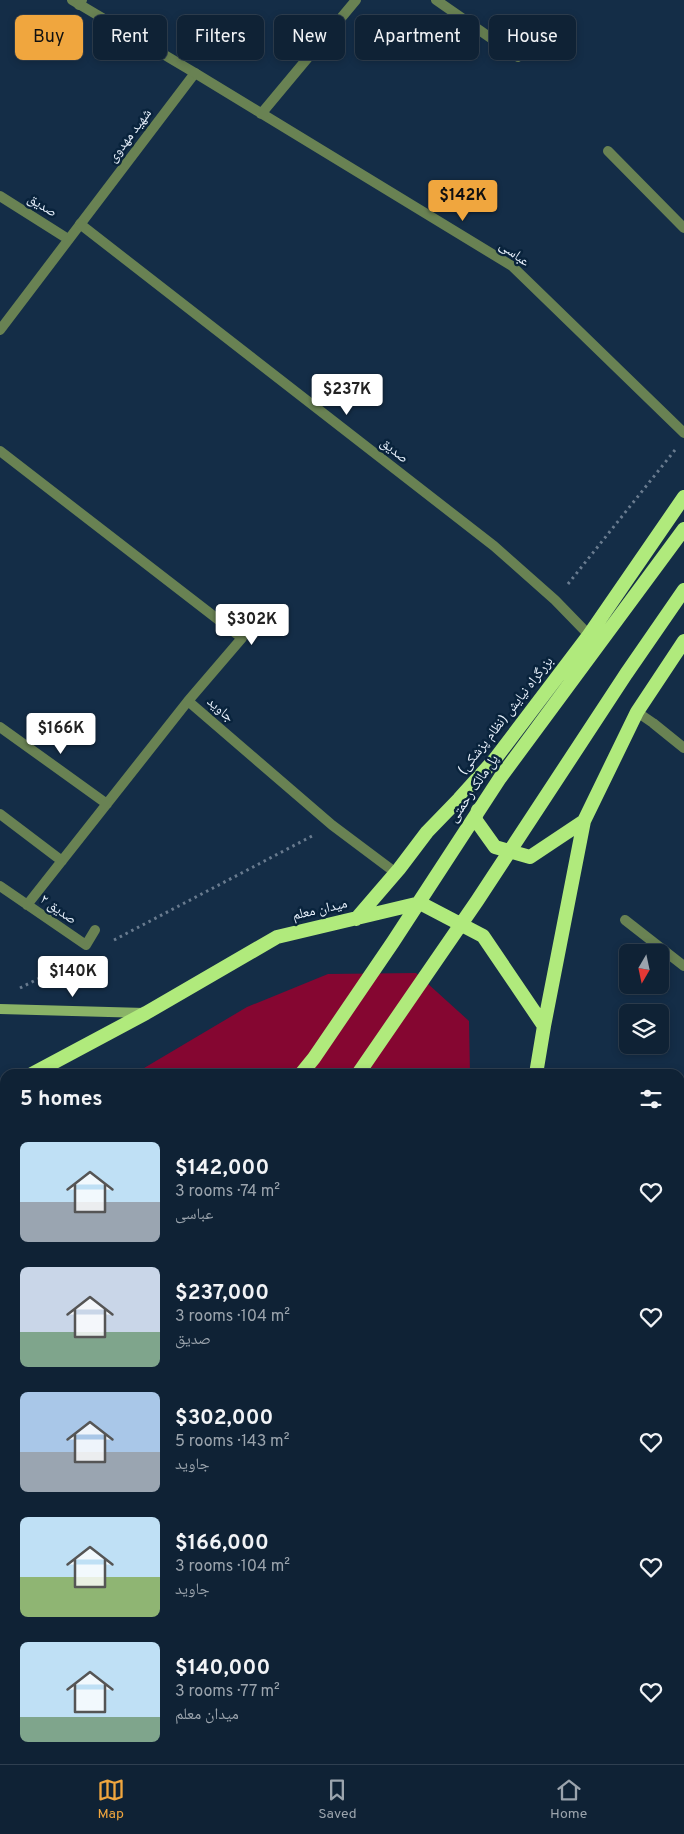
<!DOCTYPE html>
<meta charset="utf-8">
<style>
body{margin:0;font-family:Overpass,"Noto Naskh Arabic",sans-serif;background:#1d2f41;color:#f1f3f6;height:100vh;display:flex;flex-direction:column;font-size:19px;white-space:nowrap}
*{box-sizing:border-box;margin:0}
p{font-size:16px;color:#9ba4ad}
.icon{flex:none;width:28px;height:28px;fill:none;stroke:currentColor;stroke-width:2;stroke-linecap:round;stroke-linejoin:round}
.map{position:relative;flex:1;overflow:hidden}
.side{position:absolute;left:0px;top:1069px;width:685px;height:696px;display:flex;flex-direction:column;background:#0f2235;border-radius:15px 15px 0 0;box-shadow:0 2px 8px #0003,0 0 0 1px #2f3f50}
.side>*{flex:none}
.guide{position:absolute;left:15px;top:15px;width:655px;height:45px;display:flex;gap:10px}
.needle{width:32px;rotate:189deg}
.fabs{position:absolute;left:619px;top:944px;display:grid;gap:10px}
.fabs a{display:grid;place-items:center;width:50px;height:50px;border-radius:8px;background:#0f2235;box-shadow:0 2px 8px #0003,0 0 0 1px #2f3f50;font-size:25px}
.price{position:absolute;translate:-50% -42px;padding:0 11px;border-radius:5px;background:#fff;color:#222;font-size:16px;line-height:32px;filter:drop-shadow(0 1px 2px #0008)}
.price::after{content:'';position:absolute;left:50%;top:30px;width:15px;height:11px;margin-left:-8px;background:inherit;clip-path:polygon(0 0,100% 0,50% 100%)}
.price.selected{background:#f0a63e;color:#111}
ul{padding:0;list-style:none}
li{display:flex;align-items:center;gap:15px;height:125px;padding:0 20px}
li span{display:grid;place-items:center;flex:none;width:140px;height:100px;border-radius:8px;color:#555}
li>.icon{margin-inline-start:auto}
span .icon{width:60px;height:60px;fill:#fffc;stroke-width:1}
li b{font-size:21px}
h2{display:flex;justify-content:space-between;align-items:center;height:60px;padding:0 20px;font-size:21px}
.pill{padding:0 18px;border-radius:8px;background:#0f2235;box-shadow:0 2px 8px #0003,0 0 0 1px #2f3f50;font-size:18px;line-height:45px}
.pill.selected{background:#f0a63e;color:#111}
.tab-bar{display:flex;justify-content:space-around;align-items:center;height:70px;border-top:1px solid #2f3f50;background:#0f2235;font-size:14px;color:#9ba4ad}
.tab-bar a{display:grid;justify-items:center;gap:2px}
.tab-bar .selected{color:#f0a63e}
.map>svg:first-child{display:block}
.green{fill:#850631}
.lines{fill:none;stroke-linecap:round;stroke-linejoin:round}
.path{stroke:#697b8f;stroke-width:3;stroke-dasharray:2.5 4;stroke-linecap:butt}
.service{stroke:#698253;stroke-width:10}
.minor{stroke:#698253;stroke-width:10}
.secondary{stroke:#8ab367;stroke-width:10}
.trunk{stroke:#b0ea7c;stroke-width:14}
.labels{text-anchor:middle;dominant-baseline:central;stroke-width:5;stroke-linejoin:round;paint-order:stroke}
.street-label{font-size:14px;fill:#e9f2fd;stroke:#09233c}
</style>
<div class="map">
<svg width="684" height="1764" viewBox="0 0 684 1764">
<rect width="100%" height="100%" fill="#142d47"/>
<path class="green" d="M416,973L469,1021L470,1074H134L247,1007L328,974Z
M5,1149V1513L0,1515V1152Z"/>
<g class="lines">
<path class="path" d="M568,584L675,450
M114,940L314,835
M20,988L73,961"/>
<path class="service" d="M436,0L518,57
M0,196L68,239
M0,330L195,73L72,0
M637,712L653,723L684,748
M625,920L684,966
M680,1255L684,1259"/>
<path class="minor" d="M79,5L82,0
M195,73L512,266L684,433
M261,114L356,0
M608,151L684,228
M80,224L494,546L555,600L589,635
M0,451L242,638L188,701L332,825L396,873
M0,727L107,804
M0,814L62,861
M0,886L86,945L95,930
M27,905L188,701
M680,1161L684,1156"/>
<path class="secondary" d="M0,1009L145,1013
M680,1464L684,1467
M424,1760L427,1764"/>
<path class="trunk" d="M478,810L475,819L495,847L530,857L584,821
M356,919L399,869L427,832L459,799L495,759L589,635L684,497
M544,1026L584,821L637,712L684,641
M32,1074L146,1013L277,937L420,903L483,936L544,1026L536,1074
M301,1074L314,1058L393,942L500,778L684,529
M358,1074L477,901L626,674L684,590
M0,1091L5,1088
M0,1380L5,1376
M0,1432L5,1428
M0,1553H5
M0,1574L5,1572
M0,1636H5"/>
</g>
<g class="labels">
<g class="street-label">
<text transform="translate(130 136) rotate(-53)">شهید مهدوی</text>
<text transform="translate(42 206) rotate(32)">صدیق</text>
<text transform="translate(514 254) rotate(36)">عباسی</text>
<text transform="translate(394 451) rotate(38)">صدیق</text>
<text transform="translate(220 710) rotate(41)">جاوید</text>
<text transform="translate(506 716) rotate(-52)">بزرگراه نیایش (نظام پزشکی)</text>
<text transform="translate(474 789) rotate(-56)">پل مالک رحمتی</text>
<text transform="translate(58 910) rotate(35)">صدیق ۲</text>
<text transform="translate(320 910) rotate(-13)">میدان معلم</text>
</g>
</g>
</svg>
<div class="fabs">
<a><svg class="needle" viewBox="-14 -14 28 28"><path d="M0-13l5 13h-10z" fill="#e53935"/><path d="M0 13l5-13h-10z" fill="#9ba4ad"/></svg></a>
<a><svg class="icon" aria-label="layers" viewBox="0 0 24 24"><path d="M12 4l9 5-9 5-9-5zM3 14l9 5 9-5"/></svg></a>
</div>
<b class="price selected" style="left:463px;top:222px">$142K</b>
<b class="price" style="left:347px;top:416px">$237K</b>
<b class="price" style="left:252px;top:646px">$302K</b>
<b class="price" style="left:61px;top:755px">$166K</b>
<b class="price" style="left:73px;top:998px">$140K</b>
<div class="guide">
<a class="pill selected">Buy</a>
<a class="pill">Rent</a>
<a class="pill">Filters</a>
<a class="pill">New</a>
<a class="pill">Apartment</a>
<a class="pill">House</a>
</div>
<section class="side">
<h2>5 homes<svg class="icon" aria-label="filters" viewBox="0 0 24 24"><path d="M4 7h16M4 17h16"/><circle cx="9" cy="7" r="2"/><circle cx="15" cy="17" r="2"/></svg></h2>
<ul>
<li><span style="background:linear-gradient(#bfe0f5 60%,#9aa5b1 0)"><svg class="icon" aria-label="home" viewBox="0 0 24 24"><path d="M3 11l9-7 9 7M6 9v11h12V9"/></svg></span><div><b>$142,000</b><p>3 rooms · 74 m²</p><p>عباسی</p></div><svg class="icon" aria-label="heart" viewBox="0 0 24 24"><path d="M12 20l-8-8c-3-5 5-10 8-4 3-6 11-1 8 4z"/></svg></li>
<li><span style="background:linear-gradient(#c9d6e8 65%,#7fa58c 0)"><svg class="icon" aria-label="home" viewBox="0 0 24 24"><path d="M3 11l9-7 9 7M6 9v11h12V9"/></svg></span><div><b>$237,000</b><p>3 rooms · 104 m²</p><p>صدیق</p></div><svg class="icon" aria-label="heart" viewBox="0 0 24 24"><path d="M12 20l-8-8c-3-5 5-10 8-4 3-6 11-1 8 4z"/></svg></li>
<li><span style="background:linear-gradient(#a9c7e8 60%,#9aa5b1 0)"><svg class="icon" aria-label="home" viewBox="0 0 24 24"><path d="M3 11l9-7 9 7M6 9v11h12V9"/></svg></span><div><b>$302,000</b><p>5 rooms · 143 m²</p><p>جاوید</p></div><svg class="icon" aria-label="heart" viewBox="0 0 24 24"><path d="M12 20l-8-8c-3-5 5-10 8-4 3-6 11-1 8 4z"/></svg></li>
<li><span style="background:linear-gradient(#bfe0f5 60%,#8fb573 0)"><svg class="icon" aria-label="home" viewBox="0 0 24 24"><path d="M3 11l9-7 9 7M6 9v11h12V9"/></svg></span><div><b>$166,000</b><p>3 rooms · 104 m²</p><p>جاوید</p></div><svg class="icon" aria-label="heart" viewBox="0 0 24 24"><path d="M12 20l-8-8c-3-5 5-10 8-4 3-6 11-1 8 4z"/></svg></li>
<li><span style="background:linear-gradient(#bfe0f5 75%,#7fa58c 0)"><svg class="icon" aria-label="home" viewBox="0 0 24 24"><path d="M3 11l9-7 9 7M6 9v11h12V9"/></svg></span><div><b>$140,000</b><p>3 rooms · 77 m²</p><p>میدان معلم</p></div><svg class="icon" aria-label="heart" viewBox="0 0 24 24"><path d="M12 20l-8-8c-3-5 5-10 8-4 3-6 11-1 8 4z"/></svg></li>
</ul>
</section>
</div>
<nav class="tab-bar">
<a class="selected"><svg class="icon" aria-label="map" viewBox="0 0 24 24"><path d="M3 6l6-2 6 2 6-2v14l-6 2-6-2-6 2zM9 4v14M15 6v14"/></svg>Map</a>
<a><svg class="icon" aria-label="saved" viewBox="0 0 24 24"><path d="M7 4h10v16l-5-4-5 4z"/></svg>Saved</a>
<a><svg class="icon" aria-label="home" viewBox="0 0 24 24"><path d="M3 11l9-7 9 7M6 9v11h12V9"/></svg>Home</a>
</nav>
